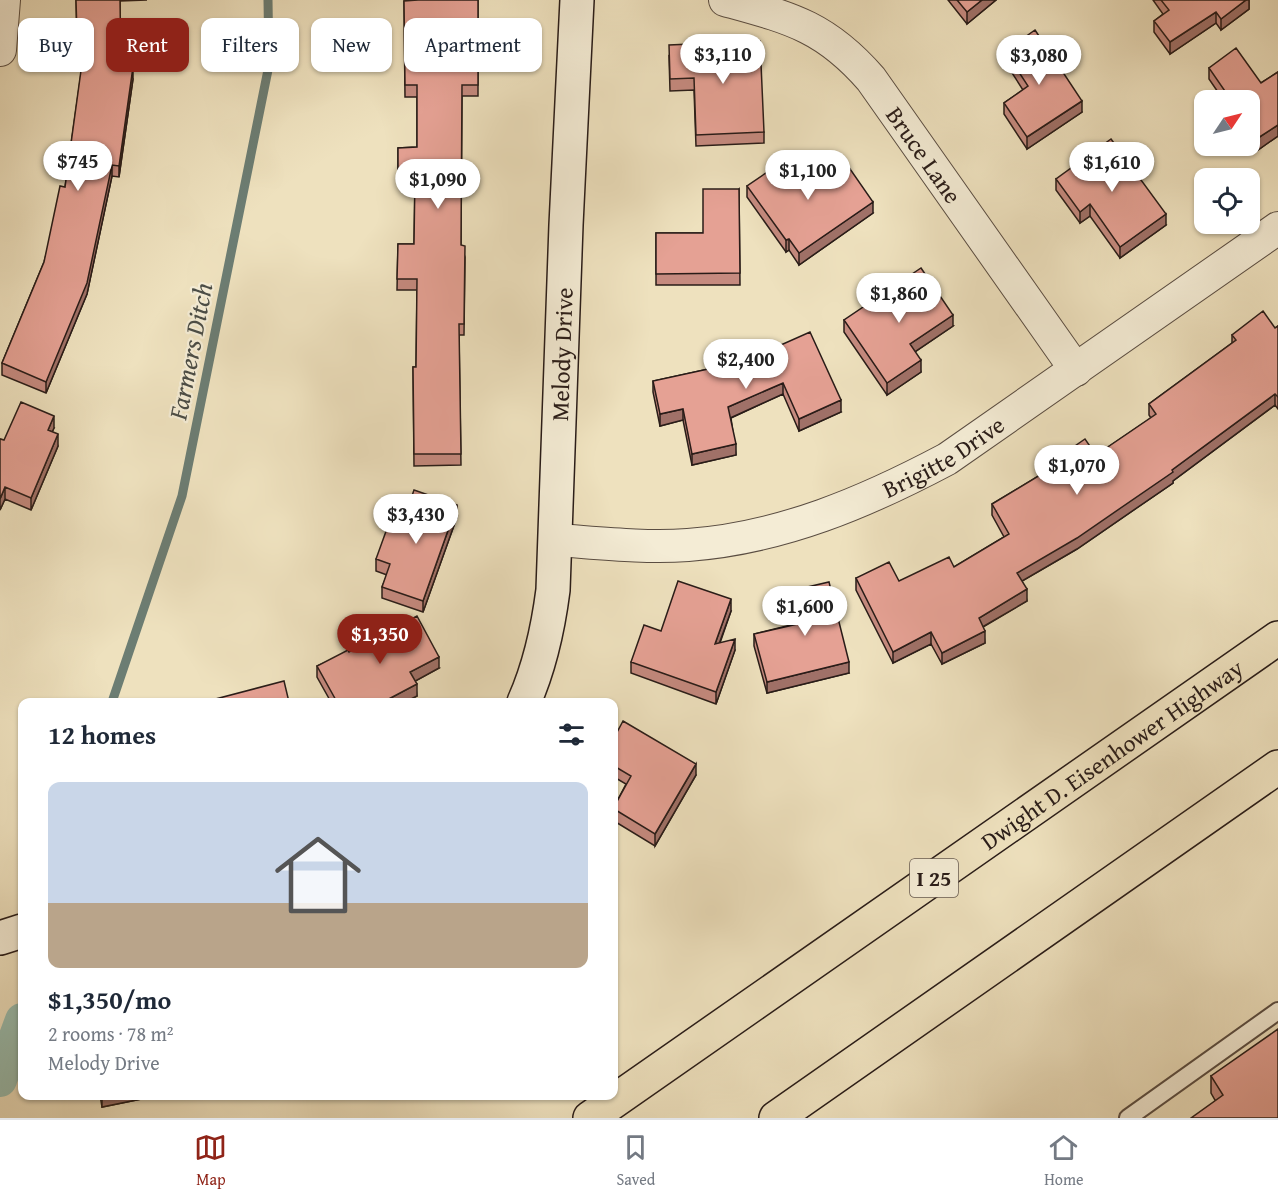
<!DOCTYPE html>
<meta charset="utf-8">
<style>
body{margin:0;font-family:"Gentium Book Plus",serif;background:#f6f6f7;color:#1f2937;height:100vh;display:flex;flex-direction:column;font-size:22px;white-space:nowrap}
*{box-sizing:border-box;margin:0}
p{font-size:20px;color:#747a83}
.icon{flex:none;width:33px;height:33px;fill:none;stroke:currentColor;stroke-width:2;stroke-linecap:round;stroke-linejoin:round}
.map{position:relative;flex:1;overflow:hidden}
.details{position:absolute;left:18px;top:698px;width:600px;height:402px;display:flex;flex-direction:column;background:#fff;border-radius:12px;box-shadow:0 2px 4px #0004}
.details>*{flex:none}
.hud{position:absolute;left:18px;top:18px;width:600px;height:54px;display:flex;gap:12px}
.needle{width:39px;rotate:55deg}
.tools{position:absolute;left:1194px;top:90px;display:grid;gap:12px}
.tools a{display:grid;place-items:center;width:66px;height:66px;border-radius:12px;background:#fff;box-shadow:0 2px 4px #0004;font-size:30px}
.price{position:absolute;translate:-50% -51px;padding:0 14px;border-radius:21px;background:#fff;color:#222;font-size:20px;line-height:39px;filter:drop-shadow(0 2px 3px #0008)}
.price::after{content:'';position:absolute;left:50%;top:36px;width:18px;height:14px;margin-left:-9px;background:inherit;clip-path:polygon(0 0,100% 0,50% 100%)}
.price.current{background:#8f2418;color:#fff}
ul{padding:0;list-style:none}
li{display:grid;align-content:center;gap:12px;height:318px;padding:0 30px}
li+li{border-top:2px solid #e0e1e3}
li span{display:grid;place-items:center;height:186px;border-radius:12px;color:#555}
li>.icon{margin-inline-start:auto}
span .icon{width:108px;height:108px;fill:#fffc;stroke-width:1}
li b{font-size:26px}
h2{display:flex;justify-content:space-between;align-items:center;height:72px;padding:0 30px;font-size:26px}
.chip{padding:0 21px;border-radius:12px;background:#fff;box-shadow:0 2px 4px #0004;font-size:21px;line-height:54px}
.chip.current{background:#8f2418;color:#fff}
.menu{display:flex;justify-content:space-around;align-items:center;height:84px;border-top:2px solid #e0e1e3;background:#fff;font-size:16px;color:#747a83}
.menu a{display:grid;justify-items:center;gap:3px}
.menu .current{color:#8f2418}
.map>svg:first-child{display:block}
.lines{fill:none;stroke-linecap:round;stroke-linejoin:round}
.stream{stroke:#6c7d73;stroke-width:9}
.canal{stroke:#99beb0;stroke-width:34}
.lane-casing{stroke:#5a4d42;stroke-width:20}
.street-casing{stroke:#5a4d42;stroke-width:34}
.secondary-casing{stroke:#291c18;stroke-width:36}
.highway-casing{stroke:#291c18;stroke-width:36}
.lane{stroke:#f4ecd5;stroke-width:16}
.street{stroke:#f4ecd5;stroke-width:32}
.secondary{stroke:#f4ecd5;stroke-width:33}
.highway{stroke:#eee1be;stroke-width:33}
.wall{fill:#c58a7f;stroke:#291c18;stroke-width:1.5}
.shaded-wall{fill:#a07168;stroke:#291c18;stroke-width:1.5}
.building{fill:#e5a194;stroke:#291c18;stroke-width:1.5}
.labels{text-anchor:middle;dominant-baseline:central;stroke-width:4.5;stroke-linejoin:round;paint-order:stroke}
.shield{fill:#f4ecd5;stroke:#665a51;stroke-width:1.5}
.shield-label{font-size:22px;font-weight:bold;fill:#291c18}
.street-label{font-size:24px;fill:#291c18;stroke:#f4ecd5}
.water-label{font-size:26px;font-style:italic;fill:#4b4d46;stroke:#f4ecd5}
</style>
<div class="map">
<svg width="1278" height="1118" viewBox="0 0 1278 1118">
<rect width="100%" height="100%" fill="#eee1be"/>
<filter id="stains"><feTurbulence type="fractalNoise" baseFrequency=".00333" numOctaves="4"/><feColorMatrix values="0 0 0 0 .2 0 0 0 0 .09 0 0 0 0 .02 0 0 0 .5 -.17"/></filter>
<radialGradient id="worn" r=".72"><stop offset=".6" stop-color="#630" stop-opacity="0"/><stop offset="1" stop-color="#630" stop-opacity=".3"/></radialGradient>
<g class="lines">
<path class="stream" d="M112,702L182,496L269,65L268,0"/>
<path class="canal" d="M0,1080L22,1020"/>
<defs>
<path id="lane" d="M1128,1118L1278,1011"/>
<g id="street">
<path id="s1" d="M725,0C790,18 825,26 871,79L1076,370"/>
<path d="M0,50L4,0"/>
<path id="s2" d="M556,540C600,543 644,548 688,545C782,538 866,502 947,459L1278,228"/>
</g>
<g id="secondary">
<path id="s3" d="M524,702C540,666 548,629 553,590L566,225L577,0"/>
<path d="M0,938L22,931"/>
</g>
<g id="highway">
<path id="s4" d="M590,1118L1278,638"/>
<path d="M776,1118L1278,767"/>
</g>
</defs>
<use href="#lane" class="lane-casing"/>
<use href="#street" class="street-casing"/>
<use href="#secondary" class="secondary-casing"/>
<use href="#highway" class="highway-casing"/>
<use href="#lane" class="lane"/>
<use href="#street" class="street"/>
<use href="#secondary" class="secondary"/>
<use href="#highway" class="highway"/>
</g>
<path class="wall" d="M76,0H147L120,1L121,66L133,79L119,177L112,176L87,294L46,393L2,375V363L44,262L65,187L85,45L77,46Z
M478,0V96H462L461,245L465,257L464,335H459L461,465L414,466L413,367H416L417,290H397L398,244H414L415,184H398V148L417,147V97H405L404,1Z
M948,0H996L967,24Z
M1153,0H1249V9L1221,30L1216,23L1170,54L1154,32V21L1163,14Z
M1005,51L1082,112L1027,149L1004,114V103L1023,90L1005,62Z
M669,56L764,132V143L696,146L694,90L670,91Z
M1209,68L1261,83L1278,72V136L1258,150L1250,137V100L1222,98L1209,79Z
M1221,146H1237L1226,153Z
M1056,179L1166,225L1120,258L1090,216L1080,223L1056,190Z
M747,186L818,187L873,213L799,265L789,250L786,252L747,197Z
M739,189L740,285H656V233H703Z
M844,320L953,326L915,352L921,372L887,395L844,332Z
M1278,326V409L1275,405L1173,481V483L1077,549L1022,581L1027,601L983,627L985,643L942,664L931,644L893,663L856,590V578L899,581L954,567L1004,537L992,515V504L1052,468V462L1096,455L1151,418L1149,415V404L1232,343V335L1275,328Z
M745,361L841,412L799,431L783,394L731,418L736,455L692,465L683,420L660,426L653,392V381Z
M54,428L52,432L58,446L31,510L5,499L0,510V439L4,440Z
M457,517L423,612L382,598V587L387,575L376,571V559Z
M790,591L849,673L767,693L754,646V634L795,624L790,603Z
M731,611L720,643L735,650L716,704L631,673V662L661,631Z
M349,652L439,668L415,681L417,696L405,702H331L317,677V666Z
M614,738L696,775L655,846L614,821V807L626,784L614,777Z
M1211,1076L1278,1118L1215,1100L1211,1093Z
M100,1095H161L102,1107Z"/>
<path class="shaded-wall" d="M982,0H996L967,24V12Z
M1246,0H1249V9L1221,30V19Z
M1216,12V23L1170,54V42Z
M133,67V79L119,177V166Z
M1082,101V112L1027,149V137Z
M1278,125V136L1258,150V138Z
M1226,146H1237L1226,153Z
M112,165V176L87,294L46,393V382Z
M873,202V213L799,265V253Z
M1090,204V216L1080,223V212Z
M1166,214V225L1120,258V247Z
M789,239V250L786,252V240Z
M953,315V326L910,355V344Z
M921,360V372L887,395V383Z
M783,383V394L728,419V407Z
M1275,394V405L1173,481V483L1077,549L1017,584V573L1172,470Z
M841,400V412L799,431V419Z
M683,409V420L660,426V414Z
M54,416V428L48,441V430Z
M58,434V446L31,510V498Z
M736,444V455L692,465V454Z
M5,487V499L0,510V499Z
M457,505V517L423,612V601Z
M1027,589V601L979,629V618Z
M731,599V611L715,655V644Z
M985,631V643L942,664V653Z
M931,632V644L893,663V652Z
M735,639V650L716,704V692Z
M439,657V668L410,684V672Z
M849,662V673L767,693V682Z
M417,684V696L405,702H383Z
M696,764V775L655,846V834Z
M616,866V878L614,880V869Z
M107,1095H161L102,1107V1096Z"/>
<path class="building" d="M76,0H120L121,66L133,67L119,166L112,165L87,283L46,382L2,363L44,262L60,186L65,187L86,34H77Z
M418,0H478V85H462L461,245L465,246L464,324H459L461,454H414L413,367H416L417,279H397L398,244H414L415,173H398V148L417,147V85H405L404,1Z
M957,0H982L967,12Z
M1161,0H1246L1221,19L1216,12L1170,42L1154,21L1169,10Z
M1035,30L1082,101L1027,137L1004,103L1028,86L1005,51Z
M760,41L764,132L696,135L694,78L670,79L669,45Z
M1236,48L1261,83L1278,72V125L1258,138L1250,126V100H1217L1227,94L1209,68Z
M1111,139L1166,214L1120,247L1090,204L1080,212L1056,179Z
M795,153L818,187L848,166L873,202L799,253L789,239L786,240L747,186Z
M703,189H739L740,273L656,274V233H703Z
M921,268L953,315L910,344L921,360L887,383L844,320Z
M1263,311L1275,328L1278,326V397L1275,394L1172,470L1173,472L1077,538L1017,573L1027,589L979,618L985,631L942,653L931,632L893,652L856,578L889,562L899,581L949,557L954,567L1009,534L992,504L1055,466L1052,462L1085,439L1096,455L1156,414L1149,404L1236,340L1232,335Z
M810,332L841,400L799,419L783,383L728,407L736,444L692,454L683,409L660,414L653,381L745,361Z
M21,402L54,416L48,430L58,434L31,498L5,487L0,499V439L4,440Z
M414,490L457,505L423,601L382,587L390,564L376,559L389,523L401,528Z
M678,581L731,599L715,644L735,639L716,692L631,662L644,625L661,631Z
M829,582L849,662L767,682L754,634L798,624L790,591Z
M417,616L439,657L410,672L417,684L383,702H337L317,666L348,650L349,652Z
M284,681L289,702H204Z
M623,721L696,764L655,834L614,809V807L631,776L614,766V738Z
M1278,1029V1118H1191L1223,1095L1211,1076Z"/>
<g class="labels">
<rect class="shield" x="910" y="859" width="48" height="38" rx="4.5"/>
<g class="shield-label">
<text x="934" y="878">I 25</text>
</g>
<g class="street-label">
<text stroke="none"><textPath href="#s1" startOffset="262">Bruce Lane</textPath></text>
<text stroke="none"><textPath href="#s3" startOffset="352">Melody Drive</textPath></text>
<text stroke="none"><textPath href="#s2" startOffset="405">Brigitte Drive</textPath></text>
<text stroke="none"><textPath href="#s4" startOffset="636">Dwight D. Eisenhower Highway</textPath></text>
</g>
<g class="water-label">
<text transform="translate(190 351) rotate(-79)">Farmers Ditch</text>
</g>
</g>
<rect width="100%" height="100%" filter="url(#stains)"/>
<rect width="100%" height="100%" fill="url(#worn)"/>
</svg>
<div class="tools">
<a><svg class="needle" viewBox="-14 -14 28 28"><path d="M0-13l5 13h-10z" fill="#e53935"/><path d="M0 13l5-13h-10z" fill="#747a83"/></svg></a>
<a><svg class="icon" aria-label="locate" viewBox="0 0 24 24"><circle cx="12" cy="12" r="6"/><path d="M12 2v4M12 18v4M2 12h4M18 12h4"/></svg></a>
</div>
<b class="price" style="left:723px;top:85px">$3,110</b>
<b class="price" style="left:1039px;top:86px">$3,080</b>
<b class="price" style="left:78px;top:192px">$745</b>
<b class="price" style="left:1112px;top:193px">$1,610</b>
<b class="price" style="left:808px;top:201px">$1,100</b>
<b class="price" style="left:438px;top:210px">$1,090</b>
<b class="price" style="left:899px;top:324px">$1,860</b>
<b class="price" style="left:746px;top:390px">$2,400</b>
<b class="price" style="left:1077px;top:496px">$1,070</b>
<b class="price" style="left:416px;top:545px">$3,430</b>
<b class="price" style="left:805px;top:637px">$1,600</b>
<b class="price current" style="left:380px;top:665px">$1,350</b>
<div class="hud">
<a class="chip">Buy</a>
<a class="chip current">Rent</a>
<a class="chip">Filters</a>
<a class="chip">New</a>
<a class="chip">Apartment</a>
</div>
<section class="details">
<h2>12 homes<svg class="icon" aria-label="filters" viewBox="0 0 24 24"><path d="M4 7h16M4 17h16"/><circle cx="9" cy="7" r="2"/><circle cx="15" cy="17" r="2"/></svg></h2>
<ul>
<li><span style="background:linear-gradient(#c9d6e8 65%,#b9a48a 0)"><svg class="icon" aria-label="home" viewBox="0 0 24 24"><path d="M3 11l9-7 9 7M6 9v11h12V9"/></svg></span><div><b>$1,350/mo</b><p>2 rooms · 78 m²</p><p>Melody Drive</p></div></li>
</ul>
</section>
</div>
<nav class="menu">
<a class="current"><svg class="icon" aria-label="map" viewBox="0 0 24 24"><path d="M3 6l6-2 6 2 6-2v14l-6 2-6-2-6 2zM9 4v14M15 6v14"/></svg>Map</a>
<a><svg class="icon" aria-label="saved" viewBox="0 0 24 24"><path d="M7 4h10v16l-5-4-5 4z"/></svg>Saved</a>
<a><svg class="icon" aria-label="home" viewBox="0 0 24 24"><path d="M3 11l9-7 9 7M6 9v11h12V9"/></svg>Home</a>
</nav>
